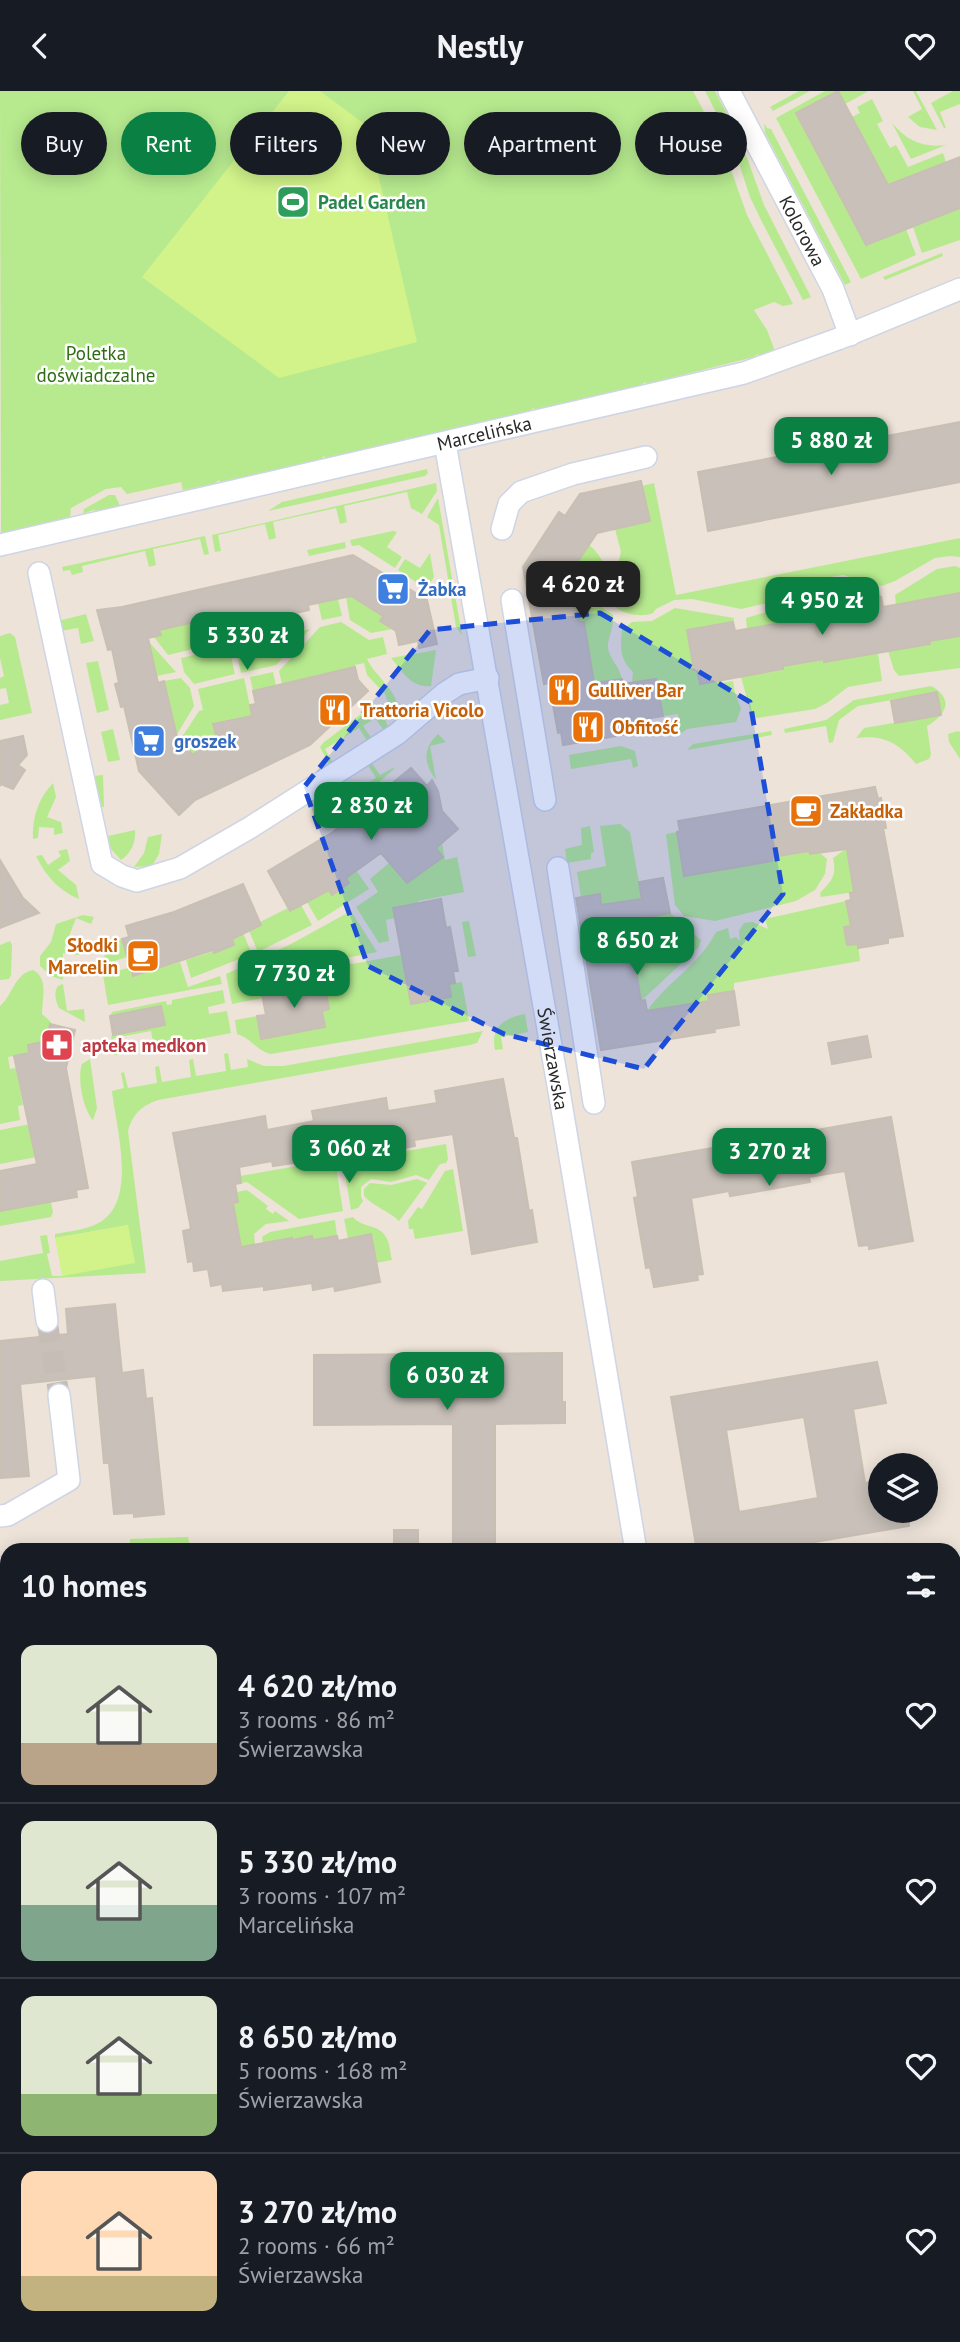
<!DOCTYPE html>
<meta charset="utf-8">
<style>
body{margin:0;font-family:"PT Sans",sans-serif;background:#20242c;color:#f1f3f6;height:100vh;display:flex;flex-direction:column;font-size:26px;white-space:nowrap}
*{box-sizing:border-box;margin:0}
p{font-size:23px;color:#9ea1a6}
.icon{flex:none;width:38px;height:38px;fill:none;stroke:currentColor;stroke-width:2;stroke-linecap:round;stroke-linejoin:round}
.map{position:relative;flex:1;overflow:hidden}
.drawer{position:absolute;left:0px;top:1452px;width:961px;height:800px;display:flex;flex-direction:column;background:#171b24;border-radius:21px 21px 0 0;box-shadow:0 4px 18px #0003}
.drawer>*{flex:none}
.guide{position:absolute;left:21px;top:21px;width:919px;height:63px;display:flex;gap:14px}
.fabs{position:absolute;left:868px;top:1362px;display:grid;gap:14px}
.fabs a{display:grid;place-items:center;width:70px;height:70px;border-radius:50%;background:#171b24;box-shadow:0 4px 18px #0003;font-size:35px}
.price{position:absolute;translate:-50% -60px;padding:0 16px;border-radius:14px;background:#0b8043;color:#fff;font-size:23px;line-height:46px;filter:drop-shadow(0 2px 4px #0008)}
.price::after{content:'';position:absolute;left:50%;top:42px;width:21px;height:16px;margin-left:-10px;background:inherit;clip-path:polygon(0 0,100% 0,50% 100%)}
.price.current{background:#222;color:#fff}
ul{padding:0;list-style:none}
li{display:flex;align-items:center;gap:21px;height:175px;padding:0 21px}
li+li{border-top:2px solid #363941}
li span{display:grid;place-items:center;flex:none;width:196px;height:140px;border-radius:14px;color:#555}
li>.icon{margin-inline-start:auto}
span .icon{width:84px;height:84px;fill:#fffc;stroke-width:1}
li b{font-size:30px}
h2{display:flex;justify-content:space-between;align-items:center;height:84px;padding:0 21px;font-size:30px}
.chip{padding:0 24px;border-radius:32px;background:#171b24;box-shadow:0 4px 18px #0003;font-size:24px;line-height:63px}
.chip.current{background:#0b8043;color:#fff}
header{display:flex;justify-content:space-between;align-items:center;height:91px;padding:0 21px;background:#171b24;font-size:32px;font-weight:700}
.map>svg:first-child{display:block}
.green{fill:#b7ea8f}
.pitch{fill:#d1f38a}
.building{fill:#c8c0b9;stroke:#c9bfb3;stroke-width:2;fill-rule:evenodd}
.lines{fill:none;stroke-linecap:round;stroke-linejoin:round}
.minor-tunnel{stroke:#c6beb6;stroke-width:21;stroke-dasharray:21 10;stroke-linecap:butt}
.minor-casing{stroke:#ced5e4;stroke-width:24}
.minor{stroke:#fff;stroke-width:21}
.marked{fill:#1d4ed8;fill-opacity:0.2;stroke:#1d4ed8;stroke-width:5;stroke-dasharray:14 9;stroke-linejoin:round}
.labels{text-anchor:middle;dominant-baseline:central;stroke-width:5;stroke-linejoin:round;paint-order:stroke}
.leisure-label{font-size:19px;font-weight:bold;fill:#27864d;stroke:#fff;text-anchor:start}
.street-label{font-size:19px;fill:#292929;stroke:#fff}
.park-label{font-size:19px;fill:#2e6e12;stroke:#fff}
.shop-label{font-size:19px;font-weight:bold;fill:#366cbe;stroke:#fff;text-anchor:start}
.food-label{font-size:19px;font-weight:bold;fill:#c56008;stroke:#fff;text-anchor:start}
.health-label{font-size:19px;font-weight:bold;fill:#be3a42;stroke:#fff;text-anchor:start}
</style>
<header><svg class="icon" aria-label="back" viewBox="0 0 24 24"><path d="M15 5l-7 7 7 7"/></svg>Nestly<svg class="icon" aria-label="heart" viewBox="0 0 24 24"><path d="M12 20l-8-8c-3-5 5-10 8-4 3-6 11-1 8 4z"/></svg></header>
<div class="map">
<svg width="960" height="2251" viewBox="0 0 960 2251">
<rect width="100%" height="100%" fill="#ede3d9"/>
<path class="green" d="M0,0H693L724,59L747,124L793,213L783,215L774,211L754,219L767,239L775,260L760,265L758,263L754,266L646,293L645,291L640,295L535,319L534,317L529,320L410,348L406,347L404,349L325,367L324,365L320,369L220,391L219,389L214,393L183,399L181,391L127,403L121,396L106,398L71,417L70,426L1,442Z
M705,0H715L741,50L764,114L811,206L803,209L762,131L750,106L733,54Z
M799,0H810L773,20L770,16Z
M825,0H837L796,22L866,154L906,138L916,164L861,188L776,27Z
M838,0H867V1L845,13Z
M913,0H916L937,39L920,36L908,26L922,18Z
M953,0H960V13L940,21L946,37H944L931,12Z
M872,8L883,30L877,33L890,57L896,54L908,76L943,62L946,71L888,94L852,26L860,22L857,16Z
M764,32L767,37L771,38L851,191L845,194L765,42Z
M892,32C907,50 923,57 946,54L911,68Z
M960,117V149L922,162L913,136Z
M942,162L943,165L885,189L883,186Z
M427,378L428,382L425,385L268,420L282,411Z
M436,392L437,400L422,423L411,417L407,401L344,415L347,431L340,433L336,417L273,431L276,447L269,449L265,433L218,444L221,460L215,461L212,444Z
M654,392L676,504L960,447V466L950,465L935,467L895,490L882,495L843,484L811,489L772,511L741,518L692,508L674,509L656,518L653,522C637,529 602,519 610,496C612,490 618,487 622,483L617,477L621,461L615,438L642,395Z
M109,404H115L120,415L96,420L93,419L83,423L84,418Z
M438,407L462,544L456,536L439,434L427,426Z
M393,440L397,441L387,456L402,466L395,477L359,454L352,455L350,449Z
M205,445L209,463L204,464L200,448L153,458L156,474L149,476L145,460L82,475L83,481L72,484L70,479L63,480L62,476Z
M345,451L346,457L309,465L307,459Z
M589,454C615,475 609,505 575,509L570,482Z
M430,462L434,486L430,492L419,493L398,479L405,468L420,477Z
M955,475L960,477V502L914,510L897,526L895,504L937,478Z
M842,495L868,502H880L881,506L859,533L826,524L766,535L748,550L746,527L788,515L818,498Z
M351,505L383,525L380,530L393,538L371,542L350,529L346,506Z
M194,507L202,543L225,538L228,550L168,564L154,546L161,544L159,539Z
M338,508L342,525L322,529L318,512Z
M601,516L613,524C614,538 607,548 608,557C609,567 619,575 622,588L577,595L584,531H579L577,519Z
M675,517L734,527L733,531L688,539L694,579H697L699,593L722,589V592L733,590L735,602L741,618L736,631L687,638L680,643L678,623L663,625L656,588L632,592L633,581C620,569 620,556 622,539L632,531L652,530Z
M86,523L94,550L81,553L78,537L60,540L58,530Z
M288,524L291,536L235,549L232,536Z
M341,531L369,549L383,546L387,563L367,568C376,588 409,607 394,630L385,603L367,584L364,572L355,574V576L282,593L279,580L320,536Z
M310,538L276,574L241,582L235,555Z
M10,542L15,546L32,622L0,629V614L9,612L6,597L0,598V587L4,585L0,567V545Z
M960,545V577L899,585L894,579L888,560L929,553V550Z
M149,551L176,581L157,585Z
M229,556L235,583L194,593L184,581L181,567Z
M436,559L431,595C411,597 403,581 391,567Z
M878,562L882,590L848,596L827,612L815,618L757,627L751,622L741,586L783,579V575L824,568L825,571Z
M98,570L109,619L97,622L86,572Z
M273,581L276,595L253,600L250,586Z
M181,587L190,597L194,615L176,645L164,590Z
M244,587L252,625L214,633L216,644L193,664L187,657L189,654L182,646L199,620L203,619L198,598Z
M931,595C955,608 946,624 927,635L931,663L929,668L916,673C898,651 883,644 856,647L864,637L941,624L937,601L858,615L839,629L833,651L829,652L826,635L785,642L784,638L826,629L854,609Z
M374,613L381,615L388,637L385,641L375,627L363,635L372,648L368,651L359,637L325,658L334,673L330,675L320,656L323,652Z
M113,638L120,669L108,671L101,641Z
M771,640L772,644L687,659L693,653Z
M958,640L960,641V668L949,651L948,643Z
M438,643L446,651L430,655L436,689C423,672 423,657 438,643Z
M621,655L635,660L638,675L633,677L631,668L571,678L569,664Z
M371,671L380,684L393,677L394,678L369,700L365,694L376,687L367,673Z
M103,684L104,716H101L94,685Z
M53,692L56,706L47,726L61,731L63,742L54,744V737L39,736L38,747L33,748C32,727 38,708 53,692Z
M329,698L339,714L340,721L328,731L322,721L332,715L323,701Z
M620,733L630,741L645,826L670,822L683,832L693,836V839L630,846L602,817L600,803L581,806L577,781L606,775L600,735Z
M590,735L594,761L591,762V768L567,772L565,758L582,754L581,737Z
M135,739C136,752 131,762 121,769L111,758L108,745Z
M677,741L682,771L772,770V766L809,760L810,763L820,762L827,768L825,783L815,799L796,810L715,830L684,825L675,814L666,743Z
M162,743L159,763L152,775L134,776L144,762L148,746Z
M442,752L445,769L457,766L464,801L418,810V813L393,817L395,827L386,829L389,850L379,852L356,816L378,801L370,788L389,772L402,787Z
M847,757L854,801L821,806L820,802C832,790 837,784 833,767Z
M67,758L70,770L58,779L76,794L79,808C58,799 46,785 36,765L42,764L48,774L61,765L58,760Z
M356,779L369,798L318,830L307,811L326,795L332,804L342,785L348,793L345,787Z
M846,810L851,835L844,836L847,854L858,853L860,870L734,892V900L709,904V910L647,920C667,891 700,873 716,841L728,837L730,848L736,846L740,850L739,840L744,832L753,831L768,838L765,828Z
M301,814L312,834L258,861L249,840L261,834L260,831L288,817Z
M351,820L377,861L346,867L333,859L341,875L401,864L403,875H408L409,881L405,882L407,893L402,894H407L411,913L451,906L449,893L462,891L469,930L271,963C257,960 251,947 237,943L235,929L257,925L261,948L329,918L323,888L302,892V895L263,903V907L232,913L226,883L289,854Z
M83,824L94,826L91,833L76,827L64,858L80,862L79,864L63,862V889L51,885L40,875V865L51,851L56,833Z
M469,830L476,865L468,866L462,831Z
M243,842L252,863L191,887L186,869L234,854L232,847Z
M695,844L701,849L699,856L641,910L632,855Z
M122,848L127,866L102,874L108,852Z
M10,850L12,854L11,884L9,888L0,889V854Z
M180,871L188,896L220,885L222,893L108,914L103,884L131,876L133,885Z
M33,879C49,887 42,908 42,923L51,931L46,951L28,954L29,962L8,966L10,978L16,977L23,1014L18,1015L20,1029L0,1033V915C13,904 14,883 33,879Z
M63,893L67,920L84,918L85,931L59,917C56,911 53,902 58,895Z
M223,899L225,912L208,916L209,923L227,920L231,942L154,957L151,940L114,947L117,964H114L111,945L165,934L161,915L110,925L112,921L166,910L167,914L172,913V909Z
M525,923L528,941L501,946L503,958L495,959C490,935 505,927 525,923Z
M483,940L477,952L470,954L158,1009C141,1015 133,1023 128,1040L146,1182L0,1190V1170L43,1162L40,1145L47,1144L50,1162L47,1163L52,1185H62L128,1134L55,1147V1143C70,1140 88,1139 102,1130C137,1106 116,1036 112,1000L124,997L121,982L124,981L128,997L157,992L155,976L159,975L162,991L191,986L189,969L193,968L196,985L226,980L224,963L228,962L231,979L248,976L247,968L264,975H283Z
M90,968L97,1017L93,1029C83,1018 77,987 82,973Z
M35,1032L47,1064L0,1073V1039Z
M356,1049L361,1068L446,1053L448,1068L446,1072L440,1073L429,1089L416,1084L391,1091L371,1088L361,1096V1106L363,1110L358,1117L351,1119L342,1065L346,1064L344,1051Z
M325,1064L335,1070L343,1120L299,1128L247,1091L241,1092L240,1085L315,1072L314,1066Z
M453,1078L463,1140L415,1148L413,1138H409L408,1130L418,1116L422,1118L445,1080Z
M417,1088L427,1092L399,1130C389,1120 374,1116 364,1105V1098L370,1092L391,1094Z
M247,1099L268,1115L266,1118L273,1123L275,1120L289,1130L266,1133L254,1143L255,1153L241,1156L233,1112L238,1110L237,1101Z
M51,1111L53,1121L51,1126L0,1135V1120L9,1118V1114L19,1117Z
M353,1126C362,1137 379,1133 386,1146C390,1152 390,1162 392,1169L376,1172L371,1144L348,1148L344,1128Z
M335,1129L337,1145L313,1149H292L291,1147L263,1152L262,1146L270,1141Z
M188,1446L191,1459H130V1448Z"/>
<path class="pitch" d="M289,0H320L367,35L417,251L279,287L142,186Z
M128,1134L135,1172L62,1185L55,1147Z"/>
<path class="building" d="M838,0L888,94L960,66V117L866,154L796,22Z
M960,331V391L708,440L698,381Z
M641,390L650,430L597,442L570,482L579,531H584L594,592L622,588L623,593L656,588L663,625L626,631L628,643L563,654L561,641L558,642L549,592L544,593L523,476L559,421L565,425L580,403Z
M353,464L427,509L437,553L419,557L418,550L399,554L396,540L380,530L383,525L351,505L308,514L309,519L202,543L199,530L159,539L161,544L148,547L158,592L164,590L177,646L193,664L216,644L213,633L252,625L250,614L256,613L253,600L355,576L358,589L368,600L310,654L195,709L179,724L139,680L124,615L121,616L115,593L119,592L112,558L108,559L97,519L122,516Z
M960,502V545L929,550L930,553L824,571V568L783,575V578L700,593L697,579H694L687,539L733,531L735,540L857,519L855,510L881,506L883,516Z
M937,601L941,624L895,632L891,610Z
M23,645L27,664L18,674L25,679L13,698L1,693L0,695V650Z
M411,677L427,695L432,689L438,700L442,720L458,738L436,757L443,766L407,792L381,762L346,787L349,792L332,804L329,799L290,820L268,780L333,741Z
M875,696L878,708L881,707L886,737H883L903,845L888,847V852L858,857V853L847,854L844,836L851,835L846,810L851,809L850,802L854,801L847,758L810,763L809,760L772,766V770L684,785L677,741L680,740L678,730Z
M0,769L23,807L39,822L0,837Z
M663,787L670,822L628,830L641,910L645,909L647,920L709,910L708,904L734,900L739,934L714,938L715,941L601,959L576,807L600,803L601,814L642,808L639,791Z
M243,793L261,834L232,848L234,854L214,862L213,859L133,885L122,848L129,846L126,835L174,821Z
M441,808L446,837L450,836L458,880H453L455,892L449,893L451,906L411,913L393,817Z
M323,888L329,918L322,920L325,936L261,948L257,925L266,924L262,903L302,895L301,892Z
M161,915L165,934L113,944L110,925Z
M50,933L75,939L66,977L88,1097L76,1099L77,1106L0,1120V1080L37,1073L14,965L29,962L28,954L46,950Z
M867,945L871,966L832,973L828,952Z
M503,988L514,1047H517L529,1120L532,1119L537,1151L472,1163L453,1043L414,1049L415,1055L381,1061L380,1056L358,1060L356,1049L313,1057L314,1069L273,1075L272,1070L239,1076L241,1092L235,1093L238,1111L233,1112L241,1156L292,1147V1149L312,1145L313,1149L337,1145L338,1150L371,1143L380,1191L335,1200L334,1195L313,1199L312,1192L264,1199V1195L223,1200L222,1193L211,1195L208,1178L194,1180L193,1170L188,1171L183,1140L191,1138L173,1042L265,1025L267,1039L314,1030L312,1020L386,1007L388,1020L437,1012L435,1000Z
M891,1026L913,1150L869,1158V1154L859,1155L845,1080L809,1086L810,1091L749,1102L730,1105L729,1100L691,1107L703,1183L697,1184L698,1189L654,1196L650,1176L646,1177L634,1107L638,1106L632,1071Z
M115,1213L122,1282L143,1279L146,1308L152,1307L164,1423L134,1426V1422L114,1423L109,1372H104L96,1285L20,1293L29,1385L0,1387V1250L68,1243L66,1218Z
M562,1262V1311H565V1332L495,1333V1460H453V1333L314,1334V1264Z
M877,1271L886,1312L853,1318L865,1392L880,1390V1419H907L909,1435L762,1460H697L671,1306ZM804,1326L818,1407L739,1421L726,1339Z
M394,1439H418V1460H394Z"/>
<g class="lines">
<path class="minor-tunnel" d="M47,1230L59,1304"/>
<defs>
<g id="minor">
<path id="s1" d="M729,0L833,198L850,244"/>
<path id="s2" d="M445,352L560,1006L636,1460"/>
<path d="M502,438L509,413L521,401L573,383L646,366"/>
<path id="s3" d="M0,454L744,282L838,248L960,198"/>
<path d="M39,482L102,773L122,785L137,790L180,777L251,736L397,643L445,602L459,593L488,587"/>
<path d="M512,509L545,709"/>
<path d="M558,777L594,1012"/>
<path d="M43,1199L47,1230"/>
<path d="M0,1425L8,1424L69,1389L59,1304"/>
<path d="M0,1478L7,1476"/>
<path d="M954,1784H960"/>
</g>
</defs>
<use href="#minor" class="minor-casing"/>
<use href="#minor" class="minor"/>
</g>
<path class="marked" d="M600,522L750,611L783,803L644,978L504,943L368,875L304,696L430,539Z"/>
<defs>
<symbol id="stadium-square" viewBox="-11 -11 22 22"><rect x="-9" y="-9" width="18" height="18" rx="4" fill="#2e9e5b" stroke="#fff"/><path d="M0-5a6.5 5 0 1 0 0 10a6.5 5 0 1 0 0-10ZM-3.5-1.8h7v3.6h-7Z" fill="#fff"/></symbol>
<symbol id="supermarket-square" viewBox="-11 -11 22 22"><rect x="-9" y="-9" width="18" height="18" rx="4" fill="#3f7fe0" stroke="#fff"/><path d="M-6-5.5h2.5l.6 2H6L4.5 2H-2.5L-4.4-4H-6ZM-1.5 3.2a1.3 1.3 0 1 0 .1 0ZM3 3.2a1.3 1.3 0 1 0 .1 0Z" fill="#fff"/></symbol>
<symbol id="restaurant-square" viewBox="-11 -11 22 22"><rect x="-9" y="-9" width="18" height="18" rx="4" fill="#e8710a" stroke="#fff"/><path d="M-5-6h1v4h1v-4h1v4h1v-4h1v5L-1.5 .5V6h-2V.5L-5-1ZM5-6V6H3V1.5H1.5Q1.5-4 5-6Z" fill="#fff"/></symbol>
<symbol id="cafe-square" viewBox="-11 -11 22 22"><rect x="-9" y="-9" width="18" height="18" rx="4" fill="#e8710a" stroke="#fff"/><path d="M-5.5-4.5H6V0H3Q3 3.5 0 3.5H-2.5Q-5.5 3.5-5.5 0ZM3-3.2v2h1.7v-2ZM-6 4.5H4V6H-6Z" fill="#fff"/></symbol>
<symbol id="pharmacy-square" viewBox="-11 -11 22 22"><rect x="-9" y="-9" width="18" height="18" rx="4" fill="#e0444e" stroke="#fff"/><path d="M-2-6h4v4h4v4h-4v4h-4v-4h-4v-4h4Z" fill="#fff"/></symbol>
</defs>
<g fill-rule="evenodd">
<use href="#stadium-square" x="274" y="92" width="38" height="38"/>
<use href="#supermarket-square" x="374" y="479" width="38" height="38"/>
<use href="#restaurant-square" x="545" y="580" width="38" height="38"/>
<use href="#restaurant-square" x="316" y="600" width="38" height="38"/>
<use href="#restaurant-square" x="569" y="617" width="38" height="38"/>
<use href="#supermarket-square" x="130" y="631" width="38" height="38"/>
<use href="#cafe-square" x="787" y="701" width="38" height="38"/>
<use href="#cafe-square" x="124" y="846" width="38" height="38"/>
<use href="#pharmacy-square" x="38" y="935" width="38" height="38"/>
</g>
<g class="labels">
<g class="leisure-label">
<text x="318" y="111">Padel Garden</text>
</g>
<g class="street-label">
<text stroke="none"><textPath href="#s1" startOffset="158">Kolorowa</textPath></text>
<text stroke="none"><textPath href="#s3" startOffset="497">Marcelińska</textPath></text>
<text stroke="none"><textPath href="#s2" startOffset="625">Świerzawska</textPath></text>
</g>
<g class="park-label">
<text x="96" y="262">Poletka<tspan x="96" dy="22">doświadczalne</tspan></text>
</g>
<g class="shop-label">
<text x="418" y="498">Żabka</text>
<text x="174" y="650">groszek</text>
</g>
<g class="food-label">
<text x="588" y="599">Gulliver Bar</text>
<text x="360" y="619">Trattoria Vicolo</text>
<text x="612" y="636">Obfitość</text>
<text x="830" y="720">Zakładka</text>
<text x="118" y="854" text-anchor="end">Słodki<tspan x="118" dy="22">Marcelin</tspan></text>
</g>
<g class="health-label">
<text x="82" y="954">apteka medkon</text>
</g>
</g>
</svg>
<div class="fabs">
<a><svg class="icon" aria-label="layers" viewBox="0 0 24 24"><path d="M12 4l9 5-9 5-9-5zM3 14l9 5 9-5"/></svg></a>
</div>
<b class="price" style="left:831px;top:386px">5 880 zł</b>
<b class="price current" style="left:583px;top:530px">4 620 zł</b>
<b class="price" style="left:822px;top:546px">4 950 zł</b>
<b class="price" style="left:247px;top:581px">5 330 zł</b>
<b class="price" style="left:371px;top:751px">2 830 zł</b>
<b class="price" style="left:637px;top:886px">8 650 zł</b>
<b class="price" style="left:294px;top:919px">7 730 zł</b>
<b class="price" style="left:349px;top:1094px">3 060 zł</b>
<b class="price" style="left:769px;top:1097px">3 270 zł</b>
<b class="price" style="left:447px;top:1321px">6 030 zł</b>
<div class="guide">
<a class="chip">Buy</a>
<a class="chip current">Rent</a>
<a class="chip">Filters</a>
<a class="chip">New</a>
<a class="chip">Apartment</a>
<a class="chip">House</a>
</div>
<section class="drawer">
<h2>10 homes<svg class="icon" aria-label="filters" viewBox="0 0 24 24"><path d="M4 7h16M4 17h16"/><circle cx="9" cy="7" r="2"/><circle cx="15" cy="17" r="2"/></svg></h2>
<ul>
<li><span style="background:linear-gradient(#dfe7d0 70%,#b9a48a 0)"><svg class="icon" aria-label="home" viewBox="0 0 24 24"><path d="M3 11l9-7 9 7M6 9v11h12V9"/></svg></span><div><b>4 620 zł/mo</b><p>3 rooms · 86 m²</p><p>Świerzawska</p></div><svg class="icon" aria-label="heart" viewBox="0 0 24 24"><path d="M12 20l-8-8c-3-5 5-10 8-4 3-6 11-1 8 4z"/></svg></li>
<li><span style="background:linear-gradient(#dfe7d0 60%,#7fa58c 0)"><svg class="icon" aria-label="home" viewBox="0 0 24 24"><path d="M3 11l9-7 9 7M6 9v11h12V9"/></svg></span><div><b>5 330 zł/mo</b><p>3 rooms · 107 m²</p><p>Marcelińska</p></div><svg class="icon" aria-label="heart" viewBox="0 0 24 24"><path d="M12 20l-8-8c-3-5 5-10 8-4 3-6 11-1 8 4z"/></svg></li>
<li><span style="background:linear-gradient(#dfe7d0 70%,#8fb573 0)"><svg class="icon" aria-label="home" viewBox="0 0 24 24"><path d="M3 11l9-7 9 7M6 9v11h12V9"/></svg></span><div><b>8 650 zł/mo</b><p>5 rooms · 168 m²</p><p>Świerzawska</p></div><svg class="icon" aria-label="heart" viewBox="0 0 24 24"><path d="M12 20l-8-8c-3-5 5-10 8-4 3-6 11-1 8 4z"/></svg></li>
<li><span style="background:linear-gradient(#ffd9b3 75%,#c2b280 0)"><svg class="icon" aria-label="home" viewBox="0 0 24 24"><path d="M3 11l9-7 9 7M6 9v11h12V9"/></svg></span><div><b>3 270 zł/mo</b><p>2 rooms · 66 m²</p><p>Świerzawska</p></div><svg class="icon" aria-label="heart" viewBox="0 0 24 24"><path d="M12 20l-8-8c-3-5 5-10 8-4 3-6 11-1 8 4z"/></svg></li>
</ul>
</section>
</div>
